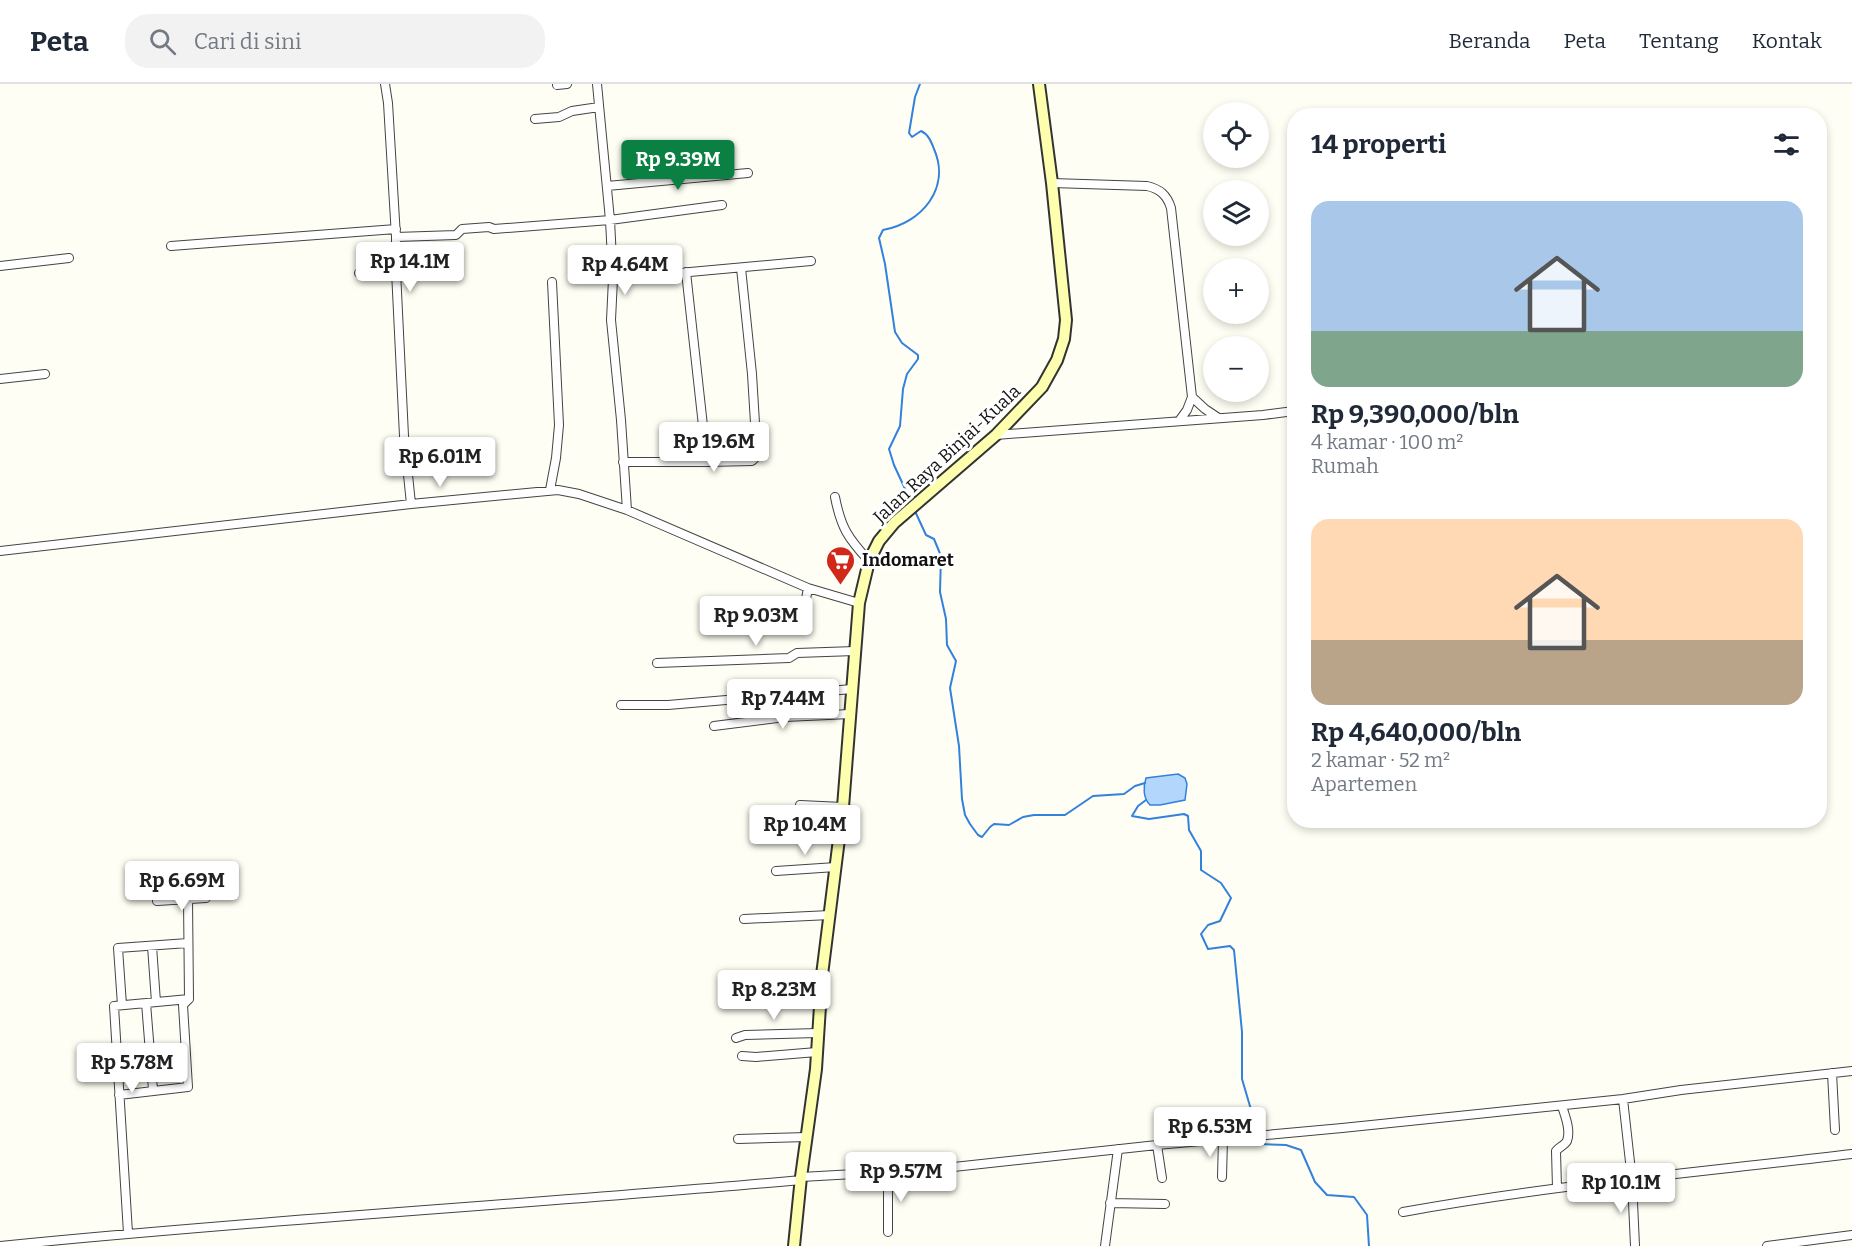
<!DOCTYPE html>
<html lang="id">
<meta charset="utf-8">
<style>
body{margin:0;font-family:Bitter,serif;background:#f2f2f3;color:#1f2937;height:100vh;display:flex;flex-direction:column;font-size:22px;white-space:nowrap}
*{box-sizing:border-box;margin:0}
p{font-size:20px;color:#747a83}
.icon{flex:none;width:33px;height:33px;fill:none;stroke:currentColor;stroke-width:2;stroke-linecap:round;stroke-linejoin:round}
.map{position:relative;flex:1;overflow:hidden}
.panel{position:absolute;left:1287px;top:24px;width:540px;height:720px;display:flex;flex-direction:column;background:#fff;border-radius:24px;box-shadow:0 3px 9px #0003}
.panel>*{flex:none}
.buttons{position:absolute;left:1203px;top:18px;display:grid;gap:12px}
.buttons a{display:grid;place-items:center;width:66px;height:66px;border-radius:50%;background:#fff;box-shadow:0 3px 9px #0003;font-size:30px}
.price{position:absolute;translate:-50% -51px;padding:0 14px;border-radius:6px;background:#fff;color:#222;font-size:20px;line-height:39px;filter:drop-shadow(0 2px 3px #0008)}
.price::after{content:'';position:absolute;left:50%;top:36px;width:18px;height:14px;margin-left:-9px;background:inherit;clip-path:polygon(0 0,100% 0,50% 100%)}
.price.on{background:#0b8043;color:#fff}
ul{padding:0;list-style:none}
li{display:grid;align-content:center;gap:12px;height:318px;padding:0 24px}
li span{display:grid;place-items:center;height:186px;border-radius:18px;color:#555}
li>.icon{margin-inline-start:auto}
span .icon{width:108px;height:108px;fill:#fffc;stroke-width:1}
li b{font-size:26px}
h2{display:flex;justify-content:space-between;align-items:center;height:72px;padding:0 24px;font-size:26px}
header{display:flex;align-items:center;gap:36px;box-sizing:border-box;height:84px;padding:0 30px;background:#fff;border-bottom:2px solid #e0e1e3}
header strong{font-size:28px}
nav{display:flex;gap:33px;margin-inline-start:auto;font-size:21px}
.search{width:420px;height:54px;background:#f2f2f3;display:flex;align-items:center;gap:15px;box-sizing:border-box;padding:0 21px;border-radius:24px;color:#747a83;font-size:22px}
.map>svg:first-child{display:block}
.water{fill:#b3d7fc;stroke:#3281dc;stroke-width:1.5}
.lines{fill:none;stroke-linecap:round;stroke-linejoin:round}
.stream{stroke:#3281dc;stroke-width:2}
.street-casing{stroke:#444;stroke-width:10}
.secondary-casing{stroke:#333;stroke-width:14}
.street{stroke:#fff;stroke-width:8}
.secondary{stroke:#fdffaf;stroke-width:10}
.labels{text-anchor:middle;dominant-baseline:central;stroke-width:6;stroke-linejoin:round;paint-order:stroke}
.street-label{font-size:18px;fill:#111;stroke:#fff}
.poi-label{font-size:18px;font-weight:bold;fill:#111;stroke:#fff;text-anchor:start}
</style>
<header>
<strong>Peta</strong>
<div class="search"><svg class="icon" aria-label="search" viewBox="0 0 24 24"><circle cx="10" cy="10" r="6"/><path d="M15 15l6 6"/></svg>Cari di sini</div>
<nav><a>Beranda</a><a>Peta</a><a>Tentang</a><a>Kontak</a></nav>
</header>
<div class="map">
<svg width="1852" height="1162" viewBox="0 0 1852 1162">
<rect width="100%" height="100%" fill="#fffef4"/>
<path class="water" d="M1178,690L1185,694L1187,700L1185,716L1160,721H1150C1143,714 1143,703 1146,694Z"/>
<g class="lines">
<path class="stream" d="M912,420L894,381L889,365L900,342L903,305L907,290L918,275V271L902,259L895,248L885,180L879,154L883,146C922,139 951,104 934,65C931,57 928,50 921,47L912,53L909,49L915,13L920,0
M914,425L926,451L934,455L941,472L940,508L946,535L947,561L956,577L950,604L959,662L962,715L965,731L970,740L978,751L982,753L990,743L994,740L1009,741L1023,733L1034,731H1065L1093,712L1124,710L1135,702L1145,699
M1146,716L1138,722L1132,732L1149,735L1184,730L1188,732L1189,746L1201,767V786L1221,799L1231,814L1220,837L1208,841L1201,850L1208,865L1230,862L1234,866L1242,948V995L1257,1046
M1260,1060L1286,1061L1301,1066L1315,1098L1327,1111L1354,1113L1367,1131L1369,1162"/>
<defs>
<path id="street" d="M385,0L388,19L396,153V187L404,352L411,420
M597,0L610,136L613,195L611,236L621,336L627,426
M557,1L567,0
M535,35L559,33L572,27L599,23
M1052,99L1147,102C1160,105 1167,111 1171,124L1192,313L1187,326L1179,337
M607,102L748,89
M396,153L456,151L462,145L489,143L494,145L610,136L722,121
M171,162L396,145
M0,182L69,174
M359,189L396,187
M613,195L811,177
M0,295L45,290
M1192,313L1205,325L1217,333
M996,351L1263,331L1294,327
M623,378H707L686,188
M707,378L752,377L757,372L752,290L741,184
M550,406L556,374L559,341L552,198
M835,413C841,444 848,454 869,477
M0,467L411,420L558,406L579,410L627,426L808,504L859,519
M802,537L808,504
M657,579L789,574L797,569L855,567
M621,621H668L852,605
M714,642L785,633L850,630
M800,721L843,723
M776,787L836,783
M157,817L206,814
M744,835L830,831
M152,862L156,918
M766,892L822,891
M146,919L153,1006
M122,921L118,864L188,859
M736,954L745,951L818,949
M742,972L756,973L817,968
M1832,989L1835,1046
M119,1011L188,1003L183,921L189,915L188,815
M1623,1015L1632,1096L1635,1162
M738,1055L807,1053
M1157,1061L1162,1094
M888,1089V1148
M801,1093L926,1086L1157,1061L1342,1044L1623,1015L1681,1006L1852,987
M1222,1093L1223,1055
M1557,1104L1556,1067C1559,1063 1565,1061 1567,1057C1571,1046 1565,1032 1562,1022
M1110,1119L1165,1120
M1403,1128C1551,1101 1702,1088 1852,1070
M128,1149L114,922L189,915
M0,1162C266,1135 534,1120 801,1096
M1105,1162L1118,1065
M1767,1162L1852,1151"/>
<path id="secondary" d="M794,1162L801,1093L816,985L822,891L843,723L859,519L869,477L879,457L894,439L996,351L1042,303L1057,276L1064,255L1066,236L1052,99L1039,0"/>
</defs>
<use href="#street" class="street-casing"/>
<use href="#secondary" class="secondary-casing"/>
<use href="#street" class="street"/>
<use href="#secondary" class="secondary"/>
</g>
<defs>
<symbol id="supermarket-pin" viewBox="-11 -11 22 30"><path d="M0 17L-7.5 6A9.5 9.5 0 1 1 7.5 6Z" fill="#d12818" stroke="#fff"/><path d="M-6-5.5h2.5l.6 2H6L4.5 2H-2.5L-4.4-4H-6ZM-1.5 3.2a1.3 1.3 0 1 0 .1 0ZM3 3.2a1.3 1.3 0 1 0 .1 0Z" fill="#fff"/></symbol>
</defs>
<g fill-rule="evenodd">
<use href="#supermarket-pin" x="824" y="460" width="33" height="45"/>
</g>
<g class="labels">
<g class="street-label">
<text transform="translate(947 370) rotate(-43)">Jalan Raya Binjai-Kuala</text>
</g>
<g class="poi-label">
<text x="862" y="476">Indomaret</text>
</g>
</g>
</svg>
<div class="buttons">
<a><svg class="icon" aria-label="locate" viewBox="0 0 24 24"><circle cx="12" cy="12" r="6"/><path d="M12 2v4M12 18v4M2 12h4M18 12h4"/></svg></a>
<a><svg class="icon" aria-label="layers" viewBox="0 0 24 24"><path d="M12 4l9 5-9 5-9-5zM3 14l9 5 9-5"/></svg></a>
<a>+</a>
<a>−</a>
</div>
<b class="price on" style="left:678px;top:107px">Rp 9.39M</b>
<b class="price" style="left:410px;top:209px">Rp 14.1M</b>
<b class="price" style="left:625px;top:212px">Rp 4.64M</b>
<b class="price" style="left:714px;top:389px">Rp 19.6M</b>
<b class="price" style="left:440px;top:404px">Rp 6.01M</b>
<b class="price" style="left:756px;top:563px">Rp 9.03M</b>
<b class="price" style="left:783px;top:646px">Rp 7.44M</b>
<b class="price" style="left:805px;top:772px">Rp 10.4M</b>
<b class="price" style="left:182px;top:828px">Rp 6.69M</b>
<b class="price" style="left:774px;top:937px">Rp 8.23M</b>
<b class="price" style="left:132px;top:1010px">Rp 5.78M</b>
<b class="price" style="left:1210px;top:1074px">Rp 6.53M</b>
<b class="price" style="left:901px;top:1119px">Rp 9.57M</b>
<b class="price" style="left:1621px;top:1130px">Rp 10.1M</b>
<section class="panel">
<h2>14 properti<svg class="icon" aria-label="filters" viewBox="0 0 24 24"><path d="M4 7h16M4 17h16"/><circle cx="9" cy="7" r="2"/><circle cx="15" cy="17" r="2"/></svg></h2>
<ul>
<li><span style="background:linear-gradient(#a9c7e8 70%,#7fa58c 0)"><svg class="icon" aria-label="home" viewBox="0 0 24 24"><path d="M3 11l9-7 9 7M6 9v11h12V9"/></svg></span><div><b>Rp 9,390,000/bln</b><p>4 kamar · 100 m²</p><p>Rumah</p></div></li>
<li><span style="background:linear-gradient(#ffd9b3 65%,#b9a48a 0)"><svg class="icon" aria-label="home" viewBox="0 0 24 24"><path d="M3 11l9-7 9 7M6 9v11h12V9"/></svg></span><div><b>Rp 4,640,000/bln</b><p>2 kamar · 52 m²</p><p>Apartemen</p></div></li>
</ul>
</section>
</div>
